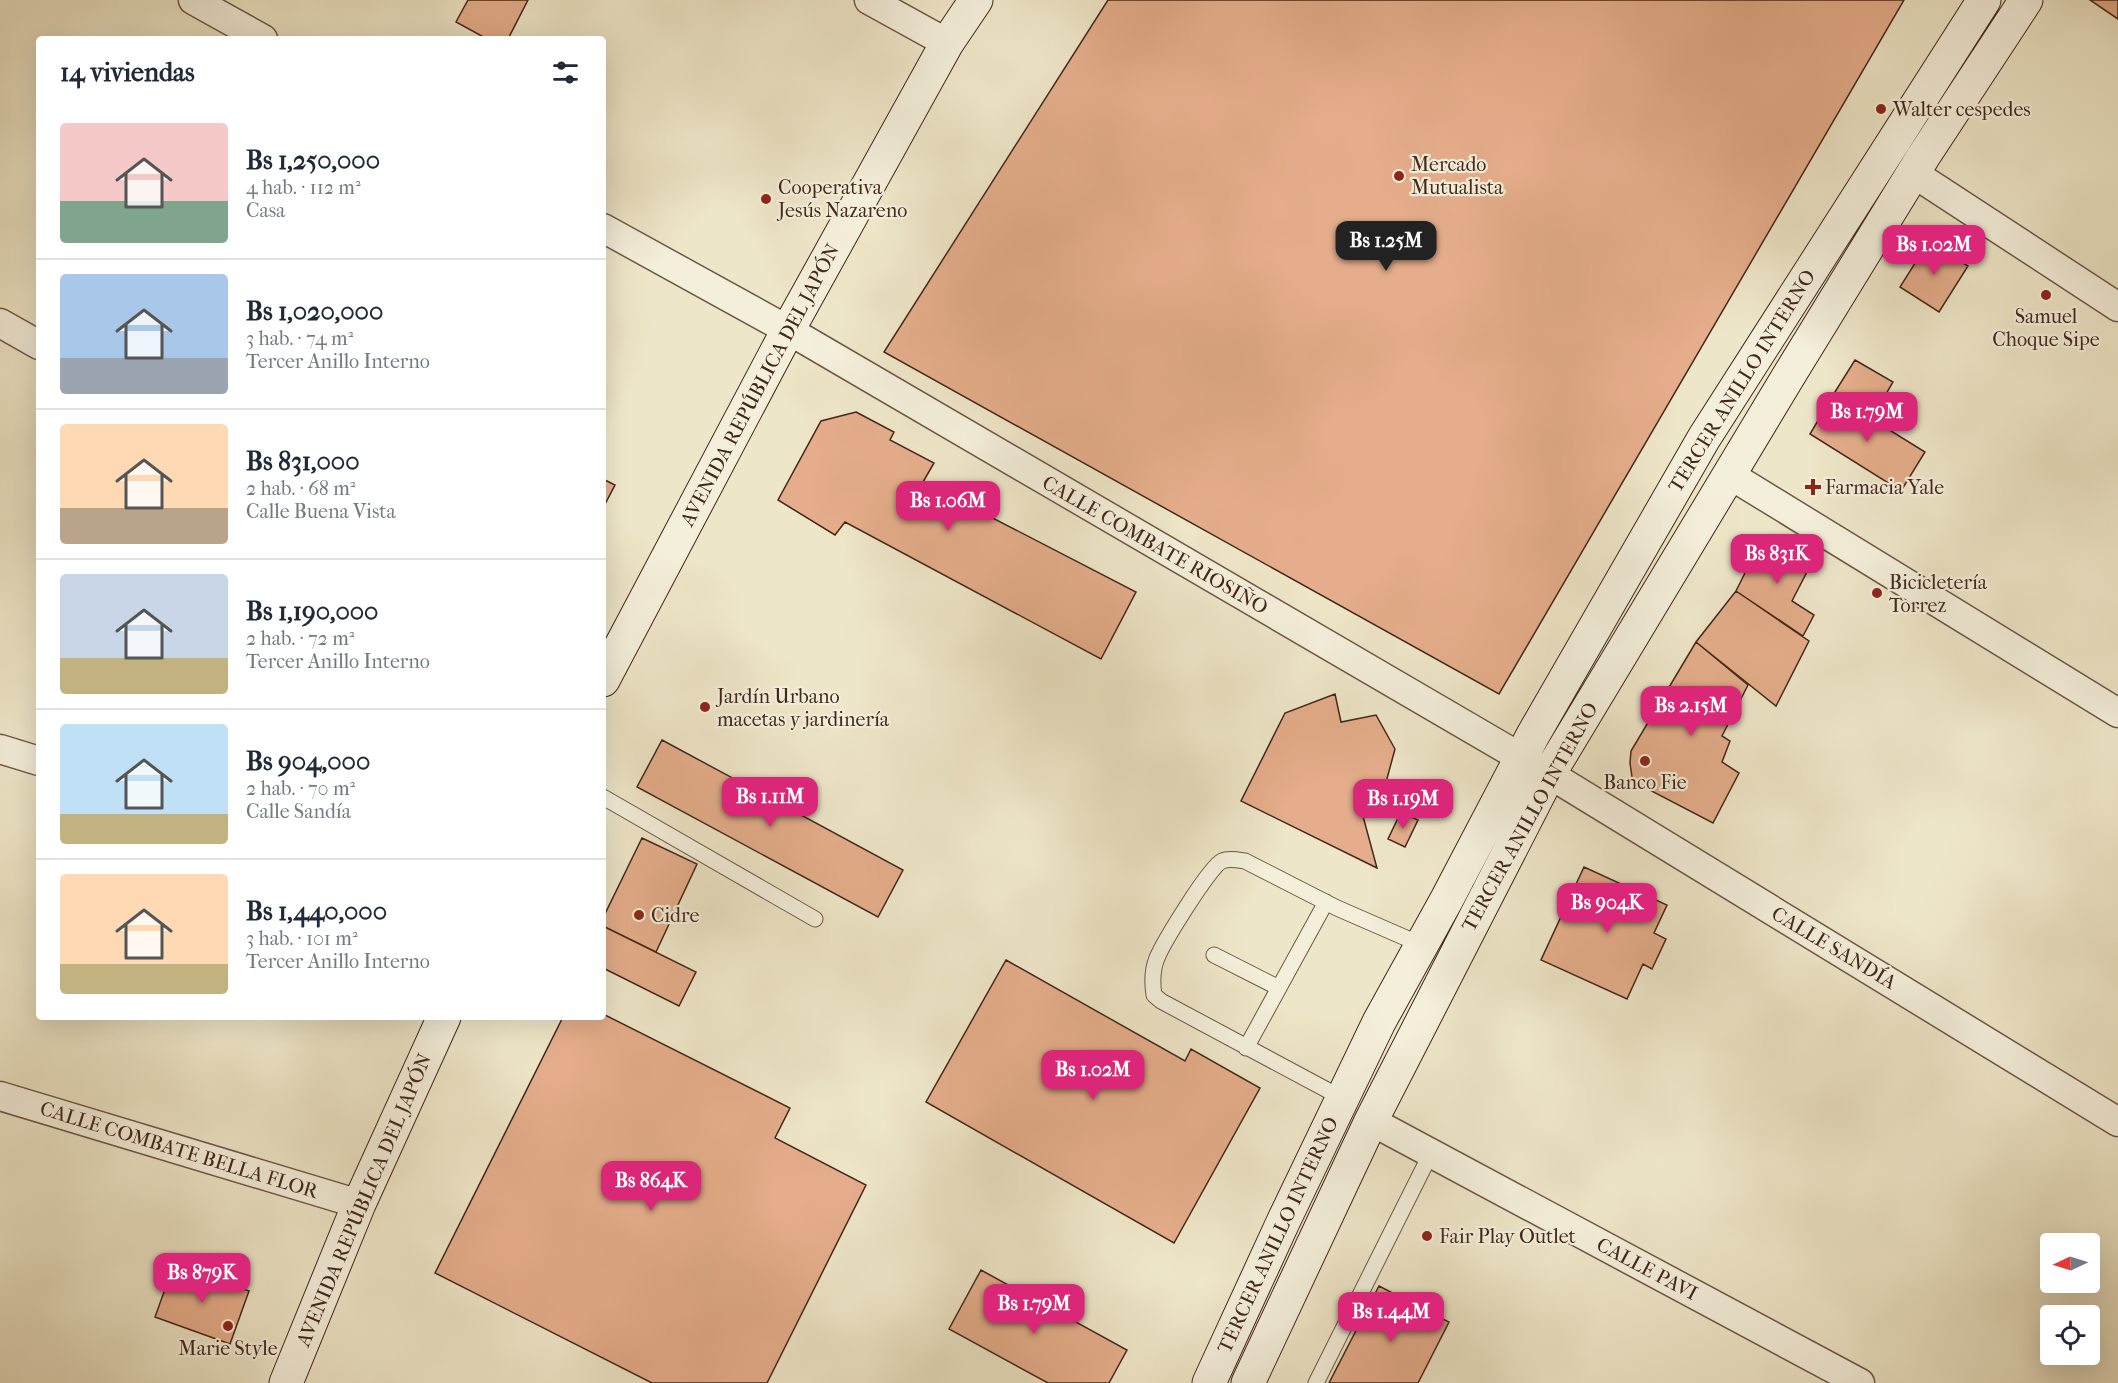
<!DOCTYPE html>
<html lang="es">
<meta charset="utf-8">
<style>
body{margin:0;font-family:"IM FELL French Canon",serif;background:#f6f6f7;color:#1f2937;height:100vh;display:flex;flex-direction:column;font-size:22px;white-space:nowrap}
*{box-sizing:border-box;margin:0}
p{font-size:20px;color:#747a83}
.icon{flex:none;width:33px;height:33px;fill:none;stroke:currentColor;stroke-width:2;stroke-linecap:round;stroke-linejoin:round}
.map{position:relative;flex:1;overflow:hidden}
.side{position:absolute;left:36px;top:36px;width:570px;height:984px;display:flex;flex-direction:column;background:#fff;border-radius:6px;box-shadow:0 6px 24px #0002}
.side>*{flex:none}
.needle{width:39px;rotate:266deg}
.controls{position:absolute;left:2040px;top:1233px;display:grid;gap:12px}
.controls a{display:grid;place-items:center;width:60px;height:60px;border-radius:6px;background:#fff;box-shadow:0 6px 24px #0002;font-size:30px}
.price{position:absolute;translate:-50% -51px;padding:0 14px;border-radius:12px;background:#db2777;color:#fff;font-size:20px;line-height:39px;filter:drop-shadow(0 2px 3px #0008)}
.price::after{content:'';position:absolute;left:50%;top:36px;width:18px;height:14px;margin-left:-9px;background:inherit;clip-path:polygon(0 0,100% 0,50% 100%)}
.price.current{background:#222;color:#fff}
ul{padding:0;list-style:none}
li{display:flex;align-items:center;gap:18px;height:150px;padding:0 24px}
li+li{border-top:2px solid #e0e1e3}
li span{display:grid;place-items:center;flex:none;width:168px;height:120px;border-radius:6px;color:#555}
li>.icon{margin-inline-start:auto}
span .icon{width:72px;height:72px;fill:#fffc;stroke-width:1}
li b{font-size:26px}
h2{display:flex;justify-content:space-between;align-items:center;height:72px;padding:0 24px;font-size:26px}
.map>svg:first-child{display:block}
.building{fill:#e5ad8b;stroke:#43271b;stroke-width:1.5}
.lines{fill:none;stroke-linecap:round;stroke-linejoin:round}
.lane-casing{stroke:#6e5746;stroke-width:17}
.street-casing{stroke:#6e5746;stroke-width:31}
.secondary-casing{stroke:#43271b;stroke-width:35}
.lane{stroke:#f4efdb;stroke-width:15}
.street{stroke:#f4efdb;stroke-width:28}
.secondary{stroke:#f4efdb;stroke-width:33}
.poi-dot{fill:#8f2418;stroke:#f4efdb;stroke-width:2}
.labels{text-anchor:middle;dominant-baseline:central;stroke-width:4.5;stroke-linejoin:round;paint-order:stroke}
.poi-label{font-size:20px;fill:#43271b;stroke:#f4efdb;text-anchor:start}
.street-label{font-size:20px;fill:#43271b;stroke:#f4efdb}
</style>
<div class="map">
<svg width="2118" height="1383" viewBox="0 0 2118 1383">
<rect width="100%" height="100%" fill="#eee6c8"/>
<filter id="stains"><feTurbulence type="fractalNoise" baseFrequency=".00333" numOctaves="4"/><feColorMatrix values="0 0 0 0 .2 0 0 0 0 .09 0 0 0 0 .02 0 0 0 .5 -.17"/></filter>
<radialGradient id="worn" r=".72"><stop offset=".6" stop-color="#630" stop-opacity="0"/><stop offset="1" stop-color="#630" stop-opacity=".3"/></radialGradient>
<path class="building" d="M468,0H528L508,39H487L456,22Z
M1108,0H1904L1499,694L884,352Z
M2090,0H2118V19Z
M1929,241L1968,266L1939,312L1900,287Z
M1855,360L1893,382L1872,418L1833,395Z
M1833,395L1925,452L1901,491L1810,434Z
M856,412L894,432L890,440L934,463L923,482L1136,592L1101,659L845,522L835,535L778,500L821,421Z
M603,479L615,485L603,508Z
M1769,541L1810,566L1792,601L1814,615L1803,636L1736,591L1760,543Z
M1736,591L1809,641L1776,706L1696,642Z
M1696,642L1748,685L1722,736L1730,741L1722,762L1739,773L1713,823L1638,784L1632,777L1630,763L1631,751Z
M1335,694L1341,722L1376,715L1395,749L1385,786L1357,794L1377,868L1241,801L1285,713Z
M662,740L903,870L878,917L637,787Z
M1401,812L1418,820L1405,847L1388,839Z
M642,838L697,864L656,952L603,926V918Z
M1584,867L1667,905L1654,933L1666,939L1652,969L1643,964L1627,999L1541,960Z
M603,926L696,972L679,1006L603,968Z
M1006,960L1185,1061L1191,1049L1260,1088L1174,1243L926,1102Z
M603,1014L790,1108L775,1138L866,1185L767,1383H652L435,1273L563,1017H603Z
M174,1264L249,1291L230,1344L155,1317Z
M981,1270L1127,1350L1109,1383H1048L949,1329Z
M1379,1286L1449,1322L1418,1383H1329Z"/>
<g class="lines">
<defs>
<path id="lane" d="M603,797L815,919
M1214,955L1279,988
M1246,1048L1326,902
M1342,1098L1161,1001L1154,995C1152,982 1152,970 1157,958C1163,943 1210,866 1222,861C1229,858 1238,860 1245,861L1337,908L1422,945
M1316,1383L1431,1153"/>
<path id="street" d="M193,0L263,39
M869,0L947,43
M1913,173L2118,307
M603,228L788,330L1549,774L2118,1122
M0,323L39,345
M1730,475L2118,713
M0,749L39,761
M0,1096L359,1204
M1371,1121L1860,1383"/>
<path id="secondary" d="M603,680L788,330L947,43L976,0
M286,1383L359,1204L444,1017
M1209,1383L1284,1220L1379,1022L1447,899L1533,735L1704,438L1984,0
M1248,1383L1371,1121L1549,774L1791,372L1923,157L2026,0"/>
</defs>
<use href="#lane" class="lane-casing"/>
<use href="#street" class="street-casing"/>
<use href="#secondary" class="secondary-casing"/>
<use href="#lane" class="lane"/>
<use href="#street" class="street"/>
<use href="#secondary" class="secondary"/>
</g>
<g class="poi-dot">
<circle cx="1881" cy="109" r="6"/>
<circle cx="1399" cy="176" r="6"/>
<circle cx="766" cy="199" r="6"/>
<circle cx="2046" cy="295" r="6"/>
<path d="M1810 478h6v6h6v6h-6v6h-6v-6h-6v-6h6z"/>
<circle cx="1877" cy="593" r="6"/>
<circle cx="705" cy="707" r="6"/>
<circle cx="1645" cy="761" r="6"/>
<circle cx="639" cy="915" r="6"/>
<circle cx="1427" cy="1236" r="6"/>
<circle cx="228" cy="1326" r="6"/>
</g>
<g class="labels">
<g class="poi-label">
<text x="1893" y="109">Walter cespedes</text>
<text x="1411" y="164">Mercado<tspan x="1411" dy="23">Mutualista</tspan></text>
<text x="778" y="187">Cooperativa<tspan x="778" dy="23">Jesús Nazareno</tspan></text>
<text x="2046" y="316" text-anchor="middle">Samuel<tspan x="2046" dy="23">Choque Sipe</tspan></text>
<text x="1825" y="487">Farmacia Yale</text>
<text x="1889" y="582">Bicicletería<tspan x="1889" dy="23">Torrez</tspan></text>
<text x="717" y="696">Jardín Urbano<tspan x="717" dy="23">macetas y jardinería</tspan></text>
<text x="1645" y="782" text-anchor="middle">Banco Fie</text>
<text x="651" y="915">Cidre</text>
<text x="1439" y="1236">Fair Play Outlet</text>
<text x="228" y="1348" text-anchor="middle">Marie Style</text>
</g>
<g class="street-label">
<text transform="translate(1742 381) rotate(-58)">TERCER ANILLO INTERNO</text>
<text transform="translate(760 385) rotate(-62)">AVENIDA REPÚBLICA DEL JAPÓN</text>
<text transform="translate(1155 545) rotate(30)">CALLE COMBATE RIOSIÑO</text>
<text transform="translate(1530 817) rotate(-61)">TERCER ANILLO INTERNO</text>
<text transform="translate(1834 948) rotate(31)">CALLE SANDÍA</text>
<text transform="translate(179 1150) rotate(17)">CALLE COMBATE BELLA FLOR</text>
<text transform="translate(364 1200) rotate(-67)">AVENIDA REPÚBLICA DEL JAPÓN</text>
<text transform="translate(1278 1235) rotate(-65)">TERCER ANILLO INTERNO</text>
<text transform="translate(1647 1269) rotate(28)">CALLE PAVI</text>
</g>
</g>
<rect width="100%" height="100%" filter="url(#stains)"/>
<rect width="100%" height="100%" fill="url(#worn)"/>
</svg>
<div class="controls">
<a><svg class="needle" viewBox="-14 -14 28 28"><path d="M0-13l5 13h-10z" fill="#e53935"/><path d="M0 13l5-13h-10z" fill="#747a83"/></svg></a>
<a><svg class="icon" aria-label="locate" viewBox="0 0 24 24"><circle cx="12" cy="12" r="6"/><path d="M12 2v4M12 18v4M2 12h4M18 12h4"/></svg></a>
</div>
<b class="price current" style="left:1386px;top:272px">Bs 1.25M</b>
<b class="price" style="left:1934px;top:276px">Bs 1.02M</b>
<b class="price" style="left:1867px;top:443px">Bs 1.79M</b>
<b class="price" style="left:948px;top:532px">Bs 1.06M</b>
<b class="price" style="left:1777px;top:585px">Bs 831K</b>
<b class="price" style="left:1691px;top:737px">Bs 2.15M</b>
<b class="price" style="left:770px;top:828px">Bs 1.11M</b>
<b class="price" style="left:1403px;top:830px">Bs 1.19M</b>
<b class="price" style="left:1607px;top:934px">Bs 904K</b>
<b class="price" style="left:1093px;top:1101px">Bs 1.02M</b>
<b class="price" style="left:651px;top:1212px">Bs 864K</b>
<b class="price" style="left:202px;top:1304px">Bs 879K</b>
<b class="price" style="left:1034px;top:1335px">Bs 1.79M</b>
<b class="price" style="left:1391px;top:1343px">Bs 1.44M</b>
<section class="side">
<h2>14 viviendas<svg class="icon" aria-label="filters" viewBox="0 0 24 24"><path d="M4 7h16M4 17h16"/><circle cx="9" cy="7" r="2"/><circle cx="15" cy="17" r="2"/></svg></h2>
<ul>
<li><span style="background:linear-gradient(#f6c9c9 65%,#7fa58c 0)"><svg class="icon" aria-label="home" viewBox="0 0 24 24"><path d="M3 11l9-7 9 7M6 9v11h12V9"/></svg></span><div><b>Bs 1,250,000</b><p>4 hab. · 112 m²</p><p>Casa</p></div></li>
<li><span style="background:linear-gradient(#a9c7e8 70%,#9aa5b1 0)"><svg class="icon" aria-label="home" viewBox="0 0 24 24"><path d="M3 11l9-7 9 7M6 9v11h12V9"/></svg></span><div><b>Bs 1,020,000</b><p>3 hab. · 74 m²</p><p>Tercer Anillo Interno</p></div></li>
<li><span style="background:linear-gradient(#ffd9b3 70%,#b9a48a 0)"><svg class="icon" aria-label="home" viewBox="0 0 24 24"><path d="M3 11l9-7 9 7M6 9v11h12V9"/></svg></span><div><b>Bs 831,000</b><p>2 hab. · 68 m²</p><p>Calle Buena Vista</p></div></li>
<li><span style="background:linear-gradient(#c9d6e8 70%,#c2b280 0)"><svg class="icon" aria-label="home" viewBox="0 0 24 24"><path d="M3 11l9-7 9 7M6 9v11h12V9"/></svg></span><div><b>Bs 1,190,000</b><p>2 hab. · 72 m²</p><p>Tercer Anillo Interno</p></div></li>
<li><span style="background:linear-gradient(#bfe0f5 75%,#c2b280 0)"><svg class="icon" aria-label="home" viewBox="0 0 24 24"><path d="M3 11l9-7 9 7M6 9v11h12V9"/></svg></span><div><b>Bs 904,000</b><p>2 hab. · 70 m²</p><p>Calle Sandía</p></div></li>
<li><span style="background:linear-gradient(#ffd9b3 75%,#c2b280 0)"><svg class="icon" aria-label="home" viewBox="0 0 24 24"><path d="M3 11l9-7 9 7M6 9v11h12V9"/></svg></span><div><b>Bs 1,440,000</b><p>3 hab. · 101 m²</p><p>Tercer Anillo Interno</p></div></li>
</ul>
</section>
</div>
